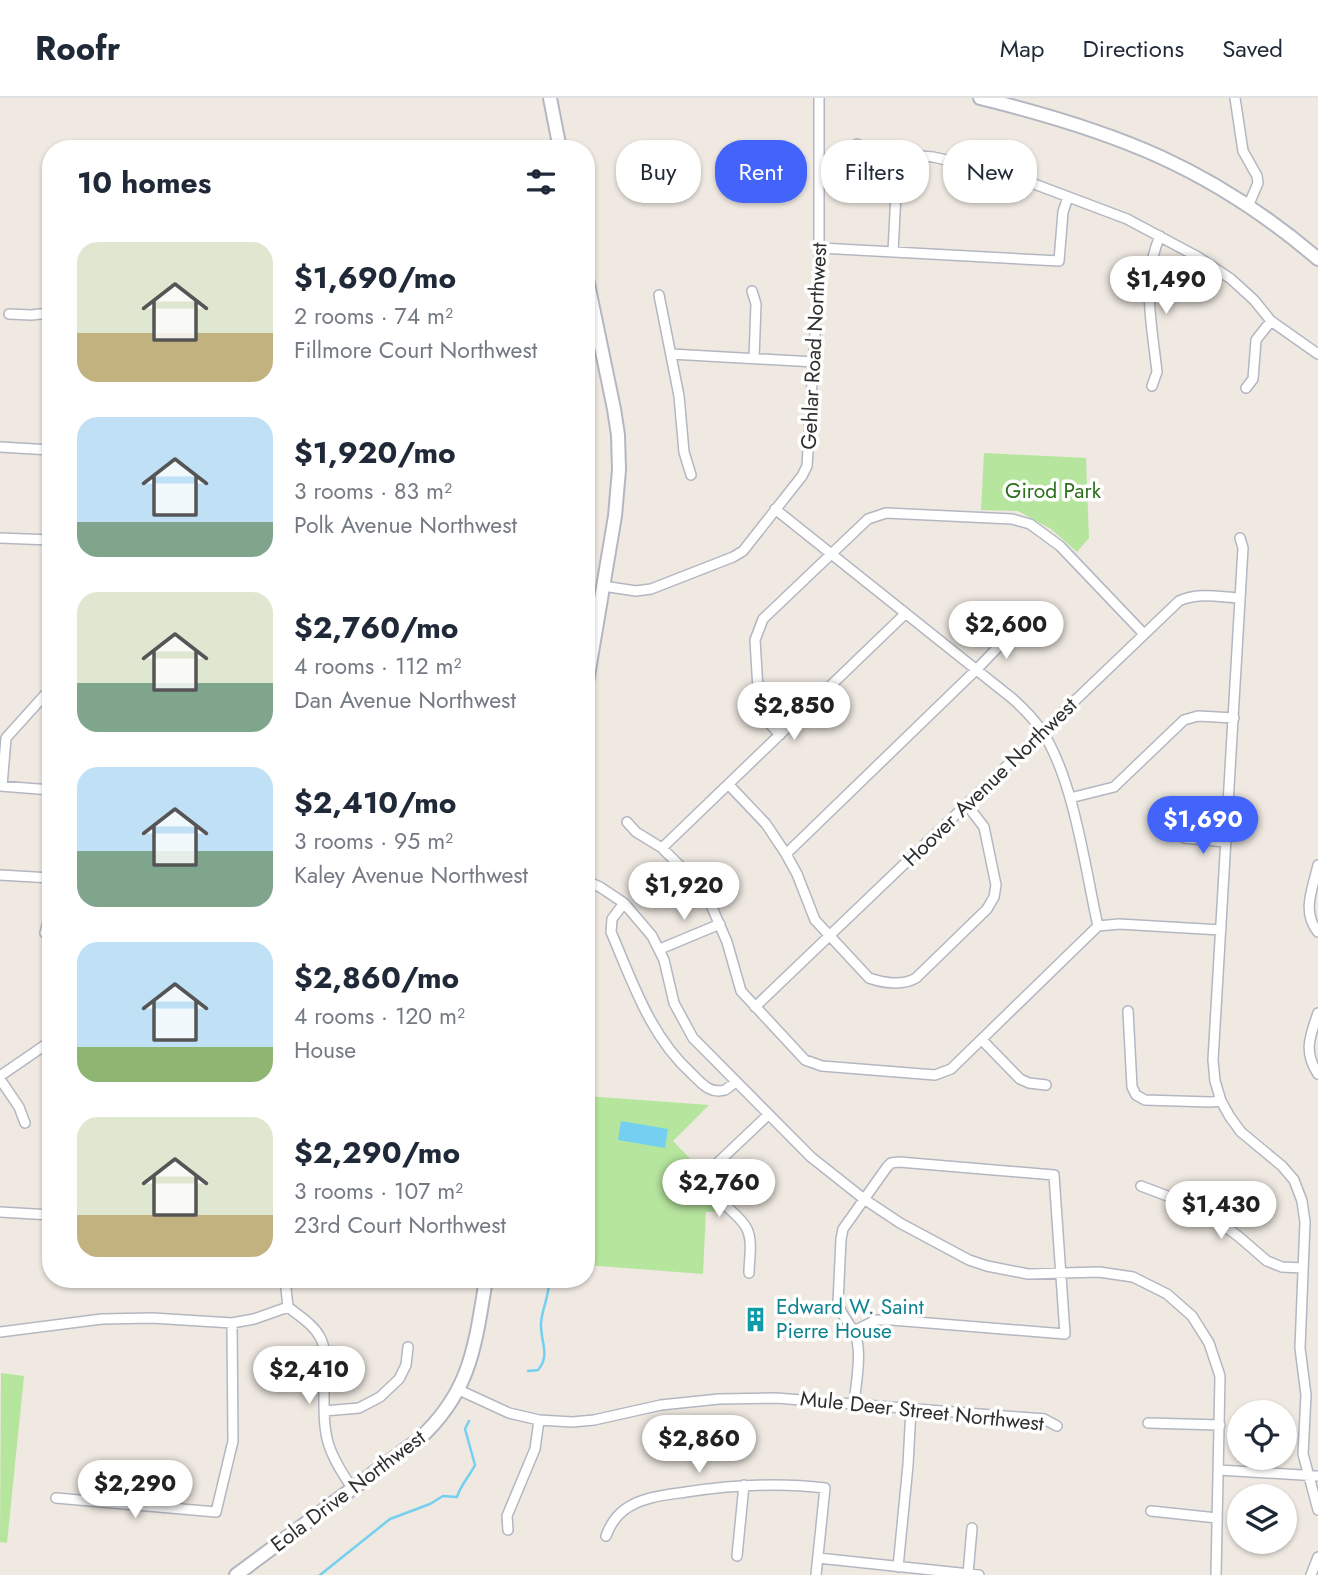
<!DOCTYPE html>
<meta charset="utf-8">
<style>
body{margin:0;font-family:Jost,sans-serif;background:#f6f6f7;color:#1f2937;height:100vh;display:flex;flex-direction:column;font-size:26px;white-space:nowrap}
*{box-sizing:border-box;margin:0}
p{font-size:23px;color:#747a83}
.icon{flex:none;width:38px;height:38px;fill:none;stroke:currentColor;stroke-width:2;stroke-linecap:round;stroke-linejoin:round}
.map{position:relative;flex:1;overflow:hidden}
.details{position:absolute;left:42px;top:42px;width:553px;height:1148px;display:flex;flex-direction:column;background:#fff;border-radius:28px;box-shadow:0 2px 5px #0004}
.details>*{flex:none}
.banner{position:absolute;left:616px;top:42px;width:597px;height:63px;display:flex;gap:14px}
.controls{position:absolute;left:1227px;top:1302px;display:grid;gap:14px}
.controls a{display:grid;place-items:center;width:70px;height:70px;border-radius:50%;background:#fff;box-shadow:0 2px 5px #0004;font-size:35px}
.price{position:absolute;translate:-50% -60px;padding:0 16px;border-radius:24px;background:#fff;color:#222;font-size:23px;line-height:46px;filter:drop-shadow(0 2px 4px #0008)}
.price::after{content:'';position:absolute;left:50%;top:42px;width:21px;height:16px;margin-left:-10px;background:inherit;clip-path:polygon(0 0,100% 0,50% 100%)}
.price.active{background:#4264fb;color:#fff}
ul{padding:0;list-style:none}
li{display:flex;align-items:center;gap:21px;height:175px;padding:0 35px}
li span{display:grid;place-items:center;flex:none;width:196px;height:140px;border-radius:21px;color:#555}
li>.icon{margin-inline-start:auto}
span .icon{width:84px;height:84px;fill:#fffc;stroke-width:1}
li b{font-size:30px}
h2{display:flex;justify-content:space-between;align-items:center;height:84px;padding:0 35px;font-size:30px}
.pill{padding:0 24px;border-radius:28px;background:#fff;box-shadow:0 2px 5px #0004;font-size:24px;line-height:63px}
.pill.active{background:#4264fb;color:#fff}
header{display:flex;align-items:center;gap:42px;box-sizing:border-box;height:98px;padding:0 35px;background:#fff;border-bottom:2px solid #e0e1e3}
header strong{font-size:33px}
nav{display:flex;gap:38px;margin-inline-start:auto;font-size:24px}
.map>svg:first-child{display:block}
.green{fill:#b6e59e}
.water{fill:#75cff0}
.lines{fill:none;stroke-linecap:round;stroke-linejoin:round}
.stream{stroke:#75cff0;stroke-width:2.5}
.minor-casing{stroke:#b4b7c1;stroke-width:12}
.secondary-casing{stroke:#b4b7c1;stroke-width:16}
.minor{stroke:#fff;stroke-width:9}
.secondary{stroke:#fff;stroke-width:12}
.labels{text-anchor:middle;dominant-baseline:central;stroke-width:7;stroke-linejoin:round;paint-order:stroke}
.street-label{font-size:21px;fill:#2e2e2e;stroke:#fff}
.park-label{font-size:21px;fill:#2c6e1b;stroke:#fff}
.culture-label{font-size:21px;fill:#0d838f;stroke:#fff;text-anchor:start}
</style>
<header>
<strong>Roofr</strong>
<nav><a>Map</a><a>Directions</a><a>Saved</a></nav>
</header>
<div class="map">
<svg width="1318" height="1477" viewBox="0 0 1318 1477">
<rect width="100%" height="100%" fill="#efe9e1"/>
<path class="green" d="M984,355L1086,360L1089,440L1077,454L1051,431L1018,413L981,412Z
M586,998L709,1007L673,1043L703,1074L705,1093L716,1107L718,1114H706L703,1176L586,1167Z
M1,1275L24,1278L7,1445L0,1444Z"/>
<path class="water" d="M621,1023L668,1031L665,1050L618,1042Z"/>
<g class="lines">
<path class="stream" d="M586,1013V1018
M528,1273L538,1272C551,1257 540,1243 541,1225C542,1210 550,1197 549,1181
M320,1477L390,1421L430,1406L443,1398L457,1399C461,1386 469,1379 475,1367L465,1331L469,1323"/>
<defs>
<path id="minor" d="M1235,0L1243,53L1257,78L1258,85L1249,106
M857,46L871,54L933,59L1005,75L1127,121L1198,159L1231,181L1254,202L1271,223L1318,256
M820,150L1059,163L1063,114L1068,99
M893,154L898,56
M752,193L756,206L754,260
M659,197L679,298L684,354L691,377
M9,216L31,217L51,215
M671,256L815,264
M1152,288L1157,274C1152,228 1141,181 1160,138
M1246,290L1253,281L1256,242L1271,223
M0,349L51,352
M775,411L1013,601C1024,611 1034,621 1042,633C1074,682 1085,770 1098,828
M0,440L51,442
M1240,440L1243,450L1213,962L1215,983L1221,1003L1230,1019L1241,1034L1282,1068L1294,1082L1302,1103L1305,1124L1300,1250L1306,1297L1303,1356L1318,1412
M603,488L636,493L651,491L733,459L743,453L802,378L807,368L819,169V0
M780,637L764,619L759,608L755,542L763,521L868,421L886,415L1012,421L1030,426L1060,448L1143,535
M729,687L766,726L786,756L797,776L815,822L869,880C883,885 903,888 916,880L987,811L994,799L996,787L984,729L967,707
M0,688L51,692
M2,688L6,640L51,590
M1070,700L1114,689L1184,622L1198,618L1234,620
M627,724L636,734L662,750L698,786L711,807L727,844L741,893L805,962L822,968L935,977L951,971L1098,828L1119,826L1221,832
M1184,740L1226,744
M662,750L905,516
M786,756L976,572L1002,545L1006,535
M1318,767C1313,790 1301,814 1318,834
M0,777L51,780
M586,783L600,789L624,805L652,838L664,862L674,905L693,940L811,1059L864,1101L900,1125L969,1162L987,1168L1028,1176L1099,1174L1133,1179L1167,1196L1192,1218L1209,1245L1220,1278L1216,1477
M624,805L612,821L611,834C633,885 650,938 692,976C702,986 710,996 725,992L736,984
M45,835L51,813
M660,851L720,826
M755,909L1179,503C1198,494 1220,499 1240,500
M1128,913L1132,989L1136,997L1145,1002L1210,1004L1221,1003
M1318,915C1310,938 1303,954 1318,976
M982,942L1020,981L1029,985L1046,987
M0,978L51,943
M0,981L19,1009L25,1025
M1141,1088L1199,1110L1238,1138L1267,1163L1282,1169L1303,1170
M0,1114L51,1117
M749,1175C749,1161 753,1144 747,1131C739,1112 696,1095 712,1070L768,1017
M285,1181L288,1209
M288,1209C299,1218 313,1226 320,1239C327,1252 325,1269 324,1283C324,1335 322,1347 353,1391
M854,1233L876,1222H892L1065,1236L1054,1077L899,1064L891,1065L887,1069L843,1131L841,1141L838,1205C841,1217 848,1223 854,1234C863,1250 856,1286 854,1305
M0,1234L102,1221L152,1220L232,1225L254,1221L288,1209
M459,1292L509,1315L539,1322L572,1324L594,1322L661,1307L719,1301L776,1300L1044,1321L1057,1328
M324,1313L359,1310L380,1299L399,1281L406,1267L408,1249
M1148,1325L1220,1327
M1219,1372L1318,1378
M56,1400L216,1414L233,1343L232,1225
M1151,1413L1217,1420
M508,1432L507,1418L535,1351L539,1322
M606,1438C610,1427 615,1419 624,1412C641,1399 665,1397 686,1394C733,1387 777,1384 825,1390L816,1477
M737,1458L744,1387
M818,1460L979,1477
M898,1469L908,1367L911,1310
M968,1476L972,1430
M1311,1477L1318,1459"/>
<path id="secondary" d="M550,0L560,51
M980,0C1115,33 1212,70 1318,161
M586,176L614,311L618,337L619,372L615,418L586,590
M236,1477L418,1342C471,1294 475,1248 486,1181"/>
</defs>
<use href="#minor" class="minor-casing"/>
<use href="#secondary" class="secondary-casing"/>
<use href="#minor" class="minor"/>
<use href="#secondary" class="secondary"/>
</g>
<defs>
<symbol id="building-bare" viewBox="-9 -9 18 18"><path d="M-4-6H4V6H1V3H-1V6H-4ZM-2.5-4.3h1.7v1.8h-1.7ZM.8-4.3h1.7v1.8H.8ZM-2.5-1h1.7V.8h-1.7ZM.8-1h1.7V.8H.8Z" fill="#0f9aa8" stroke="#fff" stroke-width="2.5" paint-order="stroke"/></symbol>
</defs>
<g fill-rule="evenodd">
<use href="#building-bare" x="738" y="1204" width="35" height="35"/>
</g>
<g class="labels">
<g class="street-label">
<text transform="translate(814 248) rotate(-87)">Gehlar Road Northwest</text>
<text transform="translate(990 684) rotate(-44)">Hoover Avenue Northwest</text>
<text transform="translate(922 1313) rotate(6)">Mule Deer Street Northwest</text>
<text transform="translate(348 1393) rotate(-37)">Eola Drive Northwest</text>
</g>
<g class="park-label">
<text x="1053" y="393">Girod Park</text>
</g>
<g class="culture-label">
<text x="776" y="1209">Edward W. Saint<tspan x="776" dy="24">Pierre House</tspan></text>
</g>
</g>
</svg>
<div class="controls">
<a><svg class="icon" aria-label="locate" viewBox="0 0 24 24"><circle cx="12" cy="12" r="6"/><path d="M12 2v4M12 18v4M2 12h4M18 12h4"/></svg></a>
<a><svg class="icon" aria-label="layers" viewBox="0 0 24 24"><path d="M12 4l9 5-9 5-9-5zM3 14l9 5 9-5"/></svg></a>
</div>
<b class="price" style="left:1166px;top:218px">$1,490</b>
<b class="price" style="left:1006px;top:563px">$2,600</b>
<b class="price" style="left:794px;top:644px">$2,850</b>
<b class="price active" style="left:1203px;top:758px">$1,690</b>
<b class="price" style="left:684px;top:824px">$1,920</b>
<b class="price" style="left:719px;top:1121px">$2,760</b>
<b class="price" style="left:1221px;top:1143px">$1,430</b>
<b class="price" style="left:309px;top:1308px">$2,410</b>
<b class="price" style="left:699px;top:1377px">$2,860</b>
<b class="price" style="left:135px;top:1422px">$2,290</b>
<div class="banner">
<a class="pill">Buy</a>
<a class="pill active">Rent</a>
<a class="pill">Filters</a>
<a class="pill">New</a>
</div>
<section class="details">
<h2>10 homes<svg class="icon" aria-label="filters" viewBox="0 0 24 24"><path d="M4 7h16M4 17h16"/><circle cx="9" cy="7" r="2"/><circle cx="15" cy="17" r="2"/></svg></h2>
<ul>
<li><span style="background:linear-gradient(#dfe7d0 65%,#c2b280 0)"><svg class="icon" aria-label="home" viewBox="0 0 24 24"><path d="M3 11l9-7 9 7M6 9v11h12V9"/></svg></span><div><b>$1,690/mo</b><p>2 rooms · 74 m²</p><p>Fillmore Court Northwest</p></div></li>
<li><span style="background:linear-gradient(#bfe0f5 75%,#7fa58c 0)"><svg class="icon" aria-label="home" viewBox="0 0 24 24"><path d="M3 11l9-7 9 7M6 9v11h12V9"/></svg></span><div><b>$1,920/mo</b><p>3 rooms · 83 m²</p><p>Polk Avenue Northwest</p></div></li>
<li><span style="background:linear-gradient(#dfe7d0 65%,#7fa58c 0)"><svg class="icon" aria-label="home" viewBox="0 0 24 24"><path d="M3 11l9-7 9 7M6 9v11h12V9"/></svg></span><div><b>$2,760/mo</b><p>4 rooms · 112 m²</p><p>Dan Avenue Northwest</p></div></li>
<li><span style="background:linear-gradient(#bfe0f5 60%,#7fa58c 0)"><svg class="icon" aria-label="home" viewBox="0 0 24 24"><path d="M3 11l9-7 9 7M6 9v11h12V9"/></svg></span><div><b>$2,410/mo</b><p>3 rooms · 95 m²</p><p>Kaley Avenue Northwest</p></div></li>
<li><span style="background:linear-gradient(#bfe0f5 75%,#8fb573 0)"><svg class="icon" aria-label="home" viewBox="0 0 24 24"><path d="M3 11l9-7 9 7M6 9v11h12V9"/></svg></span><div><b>$2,860/mo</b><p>4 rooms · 120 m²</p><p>House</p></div></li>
<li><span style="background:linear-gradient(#dfe7d0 70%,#c2b280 0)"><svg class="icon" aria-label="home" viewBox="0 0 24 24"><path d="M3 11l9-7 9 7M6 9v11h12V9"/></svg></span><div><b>$2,290/mo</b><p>3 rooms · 107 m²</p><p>23rd Court Northwest</p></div></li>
</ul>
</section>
</div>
